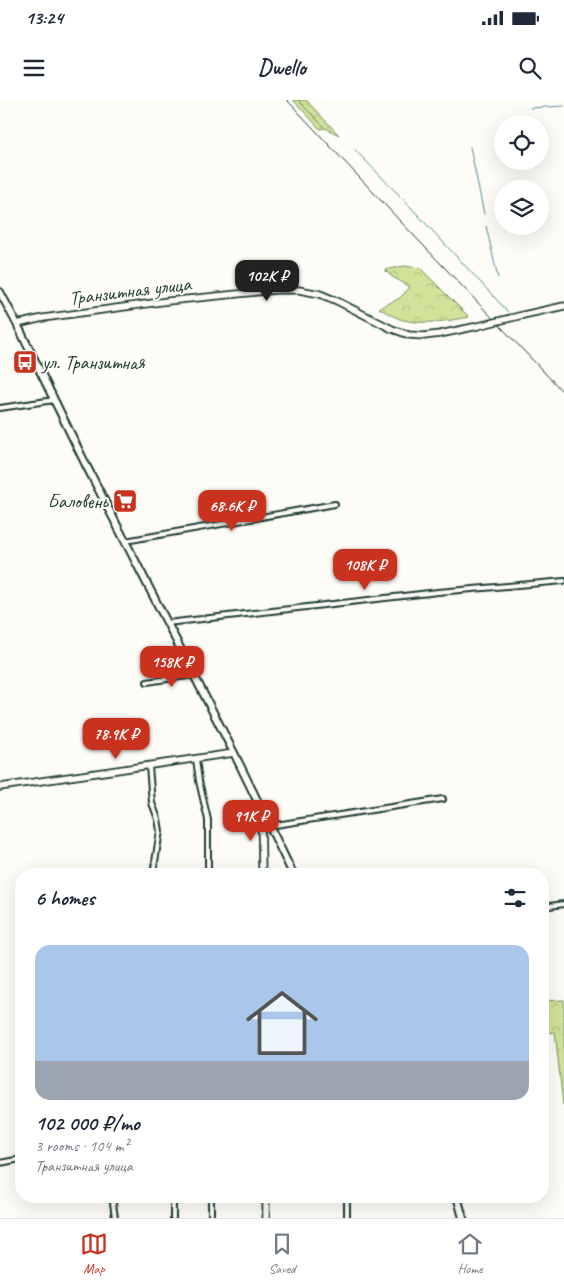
<!DOCTYPE html>
<meta charset="utf-8">
<style>
body{margin:0;font-family:Caveat,sans-serif;background:#f2f2f3;color:#1f2937;height:100vh;display:flex;flex-direction:column;font-size:19px;white-space:nowrap}
*{box-sizing:border-box;margin:0}
p{font-size:16px;color:#747a83}
.icon{flex:none;width:28px;height:28px;fill:none;stroke:currentColor;stroke-width:2;stroke-linecap:round;stroke-linejoin:round}
.map{position:relative;flex:1;overflow:hidden}
.sheet{position:absolute;left:15px;top:768px;width:534px;height:335px;display:flex;flex-direction:column;background:#fff;border-radius:20px;box-shadow:0 5px 20px #0002}
.sheet>*{flex:none}
.controls{position:absolute;left:494px;top:15px;display:grid;gap:10px}
.controls a{display:grid;place-items:center;width:55px;height:55px;border-radius:50%;background:#fff;box-shadow:0 5px 20px #0002;font-size:25px}
.price{position:absolute;translate:-50% -42px;padding:0 11px;border-radius:10px;background:#c8321e;color:#fff;font-size:16px;line-height:32px;filter:drop-shadow(0 1px 2px #0008)}
.price::after{content:'';position:absolute;left:50%;top:30px;width:15px;height:11px;margin-left:-8px;background:inherit;clip-path:polygon(0 0,100% 0,50% 100%)}
.price.active{background:#222;color:#fff}
ul{padding:0;list-style:none}
li{display:grid;align-content:center;gap:10px;height:265px;padding:0 20px}
li span{display:grid;place-items:center;height:155px;border-radius:15px;color:#555}
li>.icon{margin-inline-start:auto}
span .icon{width:90px;height:90px;fill:#fffc;stroke-width:1}
li b{font-size:21px}
h2{display:flex;justify-content:space-between;align-items:center;height:60px;padding:0 20px;font-size:21px}
.status{display:flex;justify-content:space-between;align-items:center;height:35px;padding:0 25px;background:#fff;direction:ltr}
.status svg{height:14px;fill:currentColor}
header{display:flex;justify-content:space-between;align-items:center;height:65px;padding:0 20px;background:#fff;font-size:22px;font-weight:700}
.tabs{display:flex;justify-content:space-around;align-items:center;height:70px;border-top:1px solid #e0e1e3;background:#fff;font-size:14px;color:#747a83}
.tabs a{display:grid;justify-items:center;gap:2px}
.tabs .active{color:#c8321e}
.map>svg:first-child{display:block}
.grass{fill:#d0e398;stroke:#789066}
.forest{fill:url(#forest-crowns);stroke:#789066}
.lines{fill:none;stroke-linecap:round;stroke-linejoin:round}
.stream{stroke:#578f9a;stroke-width:1}
.street-casing{stroke:#1f3d34;stroke-width:8}
.secondary-casing{stroke:#1f3d34;stroke-width:9}
.primary-casing{stroke:#1f3d34;stroke-width:10}
.street{stroke:#fdfcf7;stroke-width:4}
.secondary{stroke:#fdfcf7;stroke-width:5.5}
.primary{stroke:#fdfcf7;stroke-width:6}
.rail{stroke:#1f3d34;stroke-width:1}
.secondary-bridge-casing{stroke:#1f3d34;stroke-width:9;stroke-linecap:butt}
.secondary-bridge{stroke:#fdfcf7;stroke-width:5.5}
.labels{text-anchor:middle;dominant-baseline:central;stroke-width:4;stroke-linejoin:round;paint-order:stroke}
.street-label{font-size:20px;fill:#1f3d34;stroke:#fdfcf7}
.poi-label{font-size:20px;fill:#1f3d34;stroke:#fdfcf7;text-anchor:start}
</style>
<div class="status"><b>13:24</b><svg viewBox="0 0 49 12"><path d="M0 12V9h3v3zM5 12V6h3v6zM10 12V3h3v9zM15 12V0h3v12zM26 1h20v11H26zM47 4h2v5h-2z"/></svg></div>
<header><svg class="icon" aria-label="menu" viewBox="0 0 24 24"><path d="M4 6h16M4 12h16M4 18h16"/></svg>Dwello<svg class="icon" aria-label="search" viewBox="0 0 24 24"><circle cx="10" cy="10" r="6"/><path d="M15 15l6 6"/></svg></header>
<div class="map">
<svg width="564" height="1118" viewBox="0 0 564 1118">
<defs>
<pattern id="forest-crowns" width="20" height="18" patternUnits="userSpaceOnUse" patternTransform="scale(1.25)"><rect width="20" height="18" fill="#d0e398"/><path d="M2 6a3 3 0 1 1 6 0M12 15a3 3 0 1 1 6 0" fill="none" stroke="#b2c484"/></pattern>
</defs>
<rect width="100%" height="100%" fill="#fdfcf7"/>
<filter id="ink" filterUnits="userSpaceOnUse"><feTurbulence type="fractalNoise" baseFrequency=".02" numOctaves="2"/><feDisplacementMap in="SourceGraphic" scale="10" xChannelSelector="R" yChannelSelector="G"/><feConvolveMatrix kernelMatrix="1 2 1 2 8 2 1 2 1" color-interpolation-filters="sRGB"/></filter>
<g filter="url(#ink)">
<path class="grass" d="M293,0H298L325,28L320,29Z"/>
<path class="forest" d="M298,0H306L339,35L325,28Z
M404,166L420,168L469,217C447,221 426,225 403,220C395,218 386,212 379,208L400,198L410,187L391,176L385,170Z
M564,900V1005H563L555,932L543,933L542,901Z"/>
<g class="lines">
<path class="stream" d="M530,8L564,6
M470,47L484,114
M355,50L403,99L508,212
M486,126L498,178"/>
<defs>
<path id="street" d="M0,308L54,300
M125,441L335,404
M167,523L438,492L564,481
M147,582L194,575
M196,659L199,681L208,720V774
M149,666L152,703L158,719L160,731L153,774
M269,726L443,699
M542,807L564,804
M0,1063L21,1059
M112,1096L115,1118
M173,1096V1118
M347,1096V1118
M211,1118V1096"/>
<path id="secondary" d="M523,215L564,206
M17,224L43,218L168,201L276,190H299L320,194L337,201L392,229L409,235L424,236L440,234L478,226
M0,687L234,653
M261,709L262,774
M266,1096V1118"/>
<path id="primary" d="M0,192L17,224L86,365L234,653L293,774
M457,1096L463,1118"/>
</defs>
<use href="#street" class="street-casing"/>
<use href="#secondary" class="secondary-casing"/>
<use href="#primary" class="primary-casing"/>
<use href="#street" class="street"/>
<use href="#secondary" class="secondary"/>
<use href="#primary" class="primary"/>
<path class="rail" d="M287,0L401,122L564,293"/>
<defs>
<path id="secondary-bridge" d="M478,226L523,215"/>
</defs>
<use href="#secondary-bridge" class="secondary-bridge-casing"/>
<use href="#secondary-bridge" class="secondary-bridge"/>
</g>
</g>
<defs>
<symbol id="bus-square" viewBox="-11 -11 22 22"><rect x="-9" y="-9" width="18" height="18" rx="4" fill="#c8321e" stroke="#fdfcf7"/><path d="M-5-6H5V4H4V6H2V4H-2V6H-4V4H-5ZM-3.5-4V0h7V-4ZM-3.5 1.2v1.5H-2V1.2ZM2 1.2v1.5H3.5V1.2Z" fill="#fff"/></symbol>
<symbol id="supermarket-square" viewBox="-11 -11 22 22"><rect x="-9" y="-9" width="18" height="18" rx="4" fill="#c8321e" stroke="#fdfcf7"/><path d="M-6-5.5h2.5l.6 2H6L4.5 2H-2.5L-4.4-4H-6ZM-1.5 3.2a1.3 1.3 0 1 0 .1 0ZM3 3.2a1.3 1.3 0 1 0 .1 0Z" fill="#fff"/></symbol>
</defs>
<g fill-rule="evenodd">
<use href="#bus-square" x="11" y="248" width="28" height="28"/>
<use href="#supermarket-square" x="111" y="387" width="28" height="28"/>
</g>
<g class="labels">
<g class="street-label">
<text transform="translate(130 191) rotate(-7)">Транзитная улица</text>
</g>
<g class="poi-label">
<text x="42" y="262">ул. Транзитная</text>
<text x="108" y="401" text-anchor="end">Баловень</text>
</g>
</g>
</svg>
<div class="controls">
<a><svg class="icon" aria-label="locate" viewBox="0 0 24 24"><circle cx="12" cy="12" r="6"/><path d="M12 2v4M12 18v4M2 12h4M18 12h4"/></svg></a>
<a><svg class="icon" aria-label="layers" viewBox="0 0 24 24"><path d="M12 4l9 5-9 5-9-5zM3 14l9 5 9-5"/></svg></a>
</div>
<b class="price active" style="left:267px;top:202px">102K ₽</b>
<b class="price" style="left:232px;top:432px">68.6K ₽</b>
<b class="price" style="left:365px;top:491px">108K ₽</b>
<b class="price" style="left:172px;top:588px">158K ₽</b>
<b class="price" style="left:116px;top:660px">78.9K ₽</b>
<b class="price" style="left:251px;top:742px">91K ₽</b>
<section class="sheet">
<h2>6 homes<svg class="icon" aria-label="filters" viewBox="0 0 24 24"><path d="M4 7h16M4 17h16"/><circle cx="9" cy="7" r="2"/><circle cx="15" cy="17" r="2"/></svg></h2>
<ul>
<li><span style="background:linear-gradient(#a9c7e8 75%,#9aa5b1 0)"><svg class="icon" aria-label="home" viewBox="0 0 24 24"><path d="M3 11l9-7 9 7M6 9v11h12V9"/></svg></span><div><b>102 000 ₽/mo</b><p>3 rooms · 104 m²</p><p>Транзитная улица</p></div></li>
</ul>
</section>
</div>
<nav class="tabs">
<a class="active"><svg class="icon" aria-label="map" viewBox="0 0 24 24"><path d="M3 6l6-2 6 2 6-2v14l-6 2-6-2-6 2zM9 4v14M15 6v14"/></svg>Map</a>
<a><svg class="icon" aria-label="saved" viewBox="0 0 24 24"><path d="M7 4h10v16l-5-4-5 4z"/></svg>Saved</a>
<a><svg class="icon" aria-label="home" viewBox="0 0 24 24"><path d="M3 11l9-7 9 7M6 9v11h12V9"/></svg>Home</a>
</nav>
